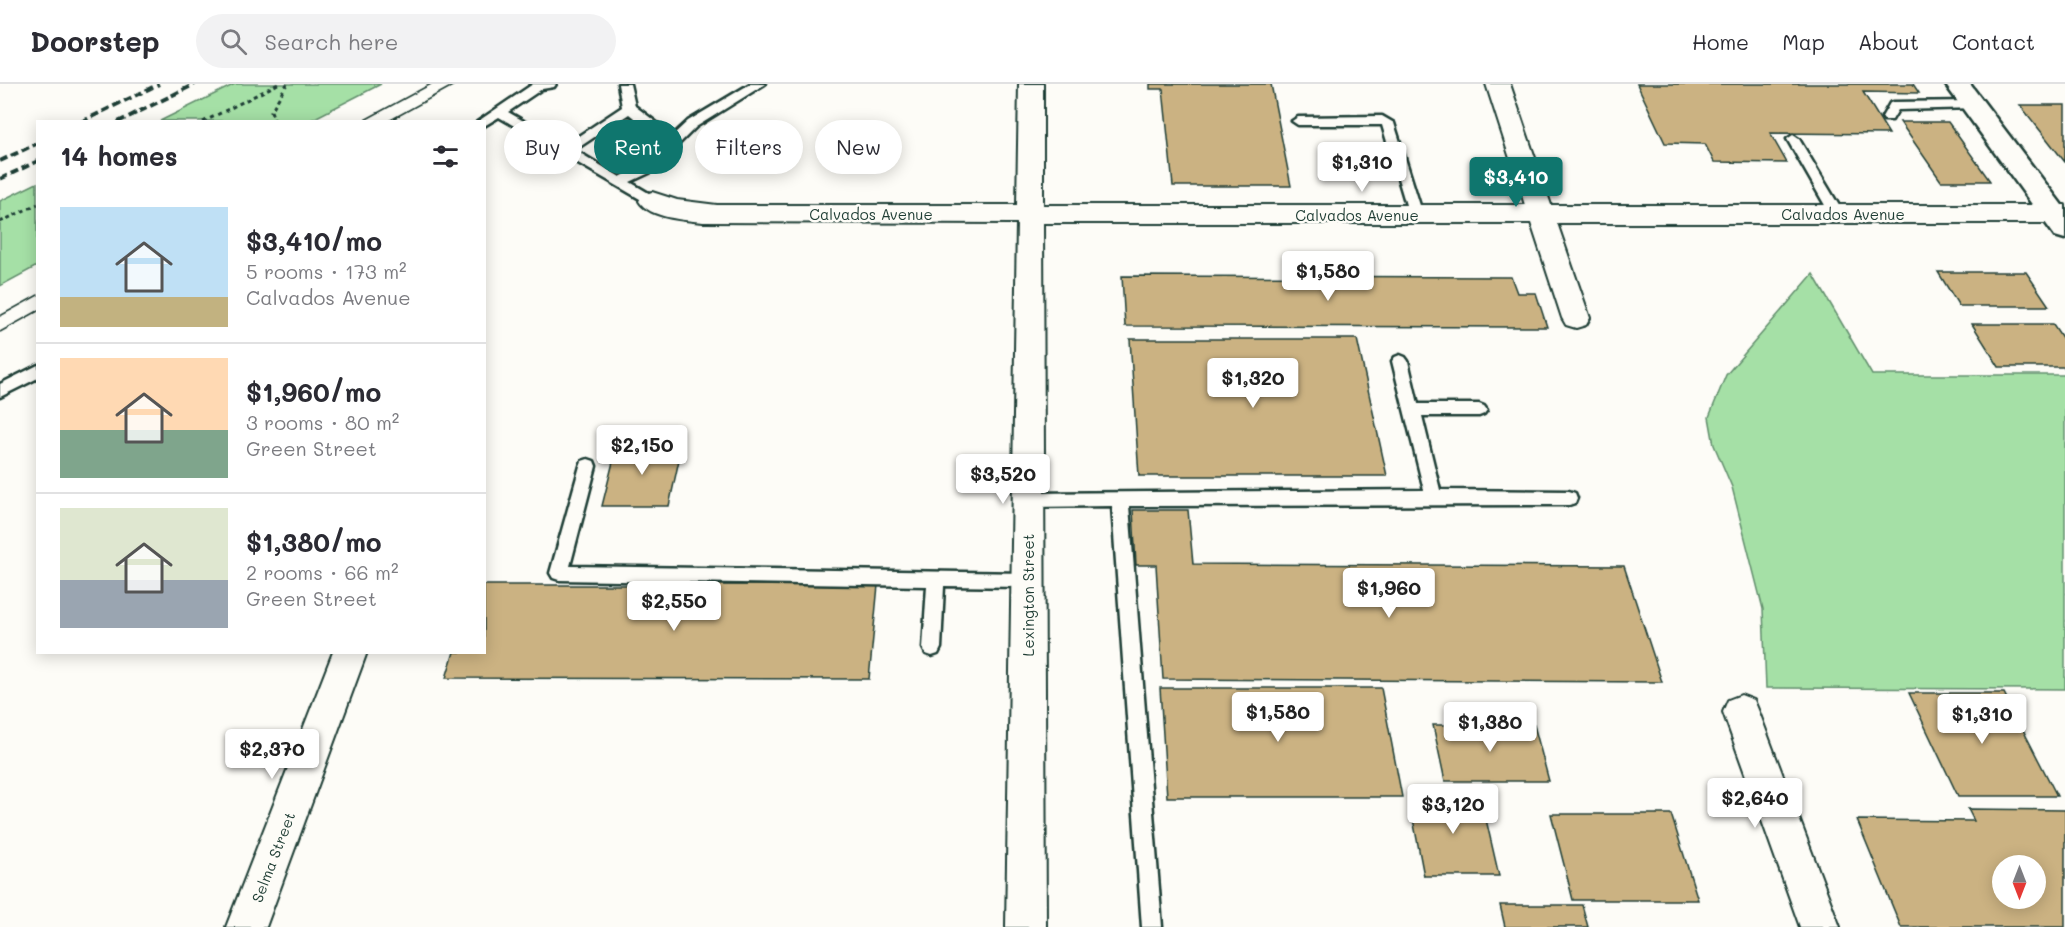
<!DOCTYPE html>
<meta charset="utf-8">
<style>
body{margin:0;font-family:Mali,sans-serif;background:#f2f2f3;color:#2b2b33;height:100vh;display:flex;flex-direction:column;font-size:22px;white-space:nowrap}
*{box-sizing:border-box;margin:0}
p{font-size:20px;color:#7c7c81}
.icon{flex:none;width:33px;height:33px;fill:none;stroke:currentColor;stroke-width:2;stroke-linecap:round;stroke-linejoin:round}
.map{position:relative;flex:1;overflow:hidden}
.sheet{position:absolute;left:36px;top:36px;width:450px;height:534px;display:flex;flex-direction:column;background:#fff;border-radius:0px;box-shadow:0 3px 15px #0003}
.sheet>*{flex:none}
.hud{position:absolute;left:504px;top:36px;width:570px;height:54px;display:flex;gap:12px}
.needle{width:39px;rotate:180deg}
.controls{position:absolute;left:1992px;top:771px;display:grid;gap:12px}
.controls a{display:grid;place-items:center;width:54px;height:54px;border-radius:50%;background:#fff;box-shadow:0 3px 15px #0003;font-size:30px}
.price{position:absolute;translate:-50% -51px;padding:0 14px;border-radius:6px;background:#fff;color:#222;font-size:20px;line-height:39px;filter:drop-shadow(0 2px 3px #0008)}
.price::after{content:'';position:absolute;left:50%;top:36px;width:18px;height:14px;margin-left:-9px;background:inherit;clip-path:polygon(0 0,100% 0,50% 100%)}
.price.on{background:#0f766e;color:#fff}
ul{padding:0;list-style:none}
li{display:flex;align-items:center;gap:18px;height:150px;padding:0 24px}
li+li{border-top:2px solid #e1e1e2}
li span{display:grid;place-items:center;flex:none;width:168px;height:120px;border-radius:0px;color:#555}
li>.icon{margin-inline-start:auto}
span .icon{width:72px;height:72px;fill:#fffc;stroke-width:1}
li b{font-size:26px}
h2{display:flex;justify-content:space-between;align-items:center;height:72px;padding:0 24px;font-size:26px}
.chip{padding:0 21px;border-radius:27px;background:#fff;box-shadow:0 3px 15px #0003;font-size:21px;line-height:54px}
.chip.on{background:#0f766e;color:#fff}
header{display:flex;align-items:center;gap:36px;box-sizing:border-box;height:84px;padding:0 30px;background:#fff;border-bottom:2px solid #e1e1e2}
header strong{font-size:28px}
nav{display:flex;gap:33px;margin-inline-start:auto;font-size:21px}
.search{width:420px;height:54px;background:#f2f2f3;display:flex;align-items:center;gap:15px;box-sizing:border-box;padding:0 21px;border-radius:33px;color:#7c7c81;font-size:22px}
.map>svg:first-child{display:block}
.green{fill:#a5e0a6;stroke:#628e6d;stroke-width:1.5}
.building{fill:#cbb282;stroke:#1f3d34;stroke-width:1.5;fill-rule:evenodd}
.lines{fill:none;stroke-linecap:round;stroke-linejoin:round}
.lane-casing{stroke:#1f3d34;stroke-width:5}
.street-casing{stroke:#1f3d34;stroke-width:4}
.secondary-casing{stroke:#1f3d34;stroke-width:5}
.path{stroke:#1f3d34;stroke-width:3;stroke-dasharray:4 4;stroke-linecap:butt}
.lane{fill:#fdfcf7;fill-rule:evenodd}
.street{fill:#fdfcf7;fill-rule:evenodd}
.secondary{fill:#fdfcf7;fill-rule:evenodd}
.tram{stroke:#1f3d34;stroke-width:1.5}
.rail{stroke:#1f3d34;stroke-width:4;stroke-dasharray:8 4;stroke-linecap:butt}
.labels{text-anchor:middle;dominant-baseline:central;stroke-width:5;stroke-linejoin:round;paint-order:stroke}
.street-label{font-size:15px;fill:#1f3d34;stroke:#fdfcf7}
</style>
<header>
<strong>Doorstep</strong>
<div class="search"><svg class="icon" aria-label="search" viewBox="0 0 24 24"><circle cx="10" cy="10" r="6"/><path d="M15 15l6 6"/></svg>Search here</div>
<nav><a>Home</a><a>Map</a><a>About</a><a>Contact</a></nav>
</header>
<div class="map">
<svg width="2065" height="843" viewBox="0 0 2065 843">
<rect width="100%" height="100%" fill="#fdfcf7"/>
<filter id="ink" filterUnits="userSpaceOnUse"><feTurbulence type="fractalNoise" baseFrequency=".0167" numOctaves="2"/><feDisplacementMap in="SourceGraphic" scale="12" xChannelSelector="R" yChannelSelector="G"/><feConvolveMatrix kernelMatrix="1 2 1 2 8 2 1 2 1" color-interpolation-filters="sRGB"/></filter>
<g filter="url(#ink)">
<path class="green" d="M235,0H381L309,37H160Z
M37,99V182L0,202V117Z
M1813,190L1872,291H2065V605L1766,604L1763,525L1732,403L1714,361L1709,333L1726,291Z"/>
<path class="building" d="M1150,0H1271L1291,102H1173L1163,5H1150Z
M1637,0H1913L1919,9L1863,8L1889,50L1770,49L1787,79L1714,78L1705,60L1665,59Z
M2020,21H2065V78Z
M1900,38H1948L1990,97H1941Z
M1938,188H2026L2049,222H1959Z
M1122,192L1511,193L1517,209H1536L1547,243L1125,242Z
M1972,240H2053L2065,258V283H1999Z
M1130,255H1357L1387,392H1139Z
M617,362H682L669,422H602Z
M1133,426H1188L1193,480L1624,482L1662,598L1163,595L1156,481H1136Z
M484,501H878L869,595L446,594L454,568H484Z
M1160,604H1381L1402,713H1167Z
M1909,609H2004L2057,712H1958Z
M1433,641H1534L1549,697H1445Z
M1408,709H1480L1499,792H1424Z
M1968,725L2065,726V843H1901L1857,736L1974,737ZM2002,782H2036V814H2002Z
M1551,730H1671L1698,816H1573Z
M1500,821H1582L1588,843H1505Z"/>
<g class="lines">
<defs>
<path id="lane" d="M533,0H556L554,3L542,5L508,28L565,61L622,23L618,0H630L635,22L673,51L688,37L750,0H765L696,43L678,61L660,84L630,98L657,114L659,117L652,122L499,33L484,42V38H477ZM629,30L666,59L650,78L620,93L575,66Z
M1972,17L1978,21L1976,24L1898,26L1892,36H1884L1882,33L1890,19L1894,18Z
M1382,32L1394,39L1423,131L1421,134L1416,136L1409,131L1382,41H1298L1292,37L1298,33Z
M1793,51L1799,55L1844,130L1842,133H1832L1830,130L1787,55Z
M1400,271L1405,273L1408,277L1418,320H1479L1484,322L1487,326L1484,330L1479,332H1422L1440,406L1569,407L1575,409L1577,414L1575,419L1569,421L1129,422L1162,843H1142L1112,422L1028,423L1022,421L1020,416L1022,411L1028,409L1424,406L1392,277L1395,273Z
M38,281V294L0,313V300Z
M588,375L594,377L596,382L570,482L1028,489L1034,491L1037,496L1034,501L1028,503L944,502L941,564L938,570L932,572L926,570L923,564L927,502L559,496L553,494L550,489L580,382L582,377Z"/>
<path id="street" d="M1019,0H1043V121H1525L1486,0H1510L1551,121H2065V139H1557L1590,234L1586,241L1576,244L1566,241L1562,234L1531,139H1043L1046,843H1006L1017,139L703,138C685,136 649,134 639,117L643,111L652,108L677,116L717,121H1017Z
M333,568H367L266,843H226Z
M1741,611L1754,616L1759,628L1840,843H1800L1723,628L1728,616Z"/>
<path id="secondary" d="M1945,0H1970L2065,125V155L2055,152Z"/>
</defs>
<use href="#lane" class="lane-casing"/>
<use href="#street" class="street-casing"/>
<use href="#secondary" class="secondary-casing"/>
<path class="path" d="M203,38L278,0
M275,38L271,27L287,0
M0,138L38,120"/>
<use href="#lane" class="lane"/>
<use href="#street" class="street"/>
<use href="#secondary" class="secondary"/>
<path class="tram" d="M361,38L431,0
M387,38L456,0
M0,232L38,211
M0,248L38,227"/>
<path class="rail" d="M81,38L159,0
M118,38L195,0
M0,77L38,59
M0,95L38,77"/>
</g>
</g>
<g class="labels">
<g class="street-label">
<text x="871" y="130">Calvados Avenue</text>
<text x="1843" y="130">Calvados Avenue</text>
<text x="1357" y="131">Calvados Avenue</text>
<text transform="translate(1028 511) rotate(-90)">Lexington Street</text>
<text transform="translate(273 773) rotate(-69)">Selma Street</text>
</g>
</g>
</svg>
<div class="controls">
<a><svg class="needle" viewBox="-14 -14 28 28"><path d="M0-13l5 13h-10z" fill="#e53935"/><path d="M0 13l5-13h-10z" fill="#7c7c81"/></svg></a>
</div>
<b class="price" style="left:1362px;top:109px">$1,310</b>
<b class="price on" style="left:1516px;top:124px">$3,410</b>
<b class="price" style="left:1328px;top:218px">$1,580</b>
<b class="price" style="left:1253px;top:325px">$1,320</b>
<b class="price" style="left:642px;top:392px">$2,150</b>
<b class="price" style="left:1003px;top:421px">$3,520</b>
<b class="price" style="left:1389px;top:535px">$1,960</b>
<b class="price" style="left:674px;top:548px">$2,550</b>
<b class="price" style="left:1278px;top:659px">$1,580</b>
<b class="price" style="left:1982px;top:661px">$1,310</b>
<b class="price" style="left:1490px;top:669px">$1,380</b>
<b class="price" style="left:272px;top:696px">$2,370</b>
<b class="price" style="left:1755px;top:745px">$2,640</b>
<b class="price" style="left:1453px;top:751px">$3,120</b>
<div class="hud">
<a class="chip">Buy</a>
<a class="chip on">Rent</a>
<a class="chip">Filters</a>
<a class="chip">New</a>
</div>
<section class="sheet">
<h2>14 homes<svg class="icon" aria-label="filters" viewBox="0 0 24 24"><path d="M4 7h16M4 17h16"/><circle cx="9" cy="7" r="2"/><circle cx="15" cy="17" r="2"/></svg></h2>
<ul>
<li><span style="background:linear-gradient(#bfe0f5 75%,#c2b280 0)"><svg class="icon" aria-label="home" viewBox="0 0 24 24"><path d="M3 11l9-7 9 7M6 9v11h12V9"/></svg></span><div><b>$3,410/mo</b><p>5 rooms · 173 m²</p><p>Calvados Avenue</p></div></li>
<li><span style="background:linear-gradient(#ffd9b3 60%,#7fa58c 0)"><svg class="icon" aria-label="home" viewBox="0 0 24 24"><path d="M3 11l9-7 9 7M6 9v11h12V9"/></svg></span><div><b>$1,960/mo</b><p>3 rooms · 80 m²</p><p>Green Street</p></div></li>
<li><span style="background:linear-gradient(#dfe7d0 60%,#9aa5b1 0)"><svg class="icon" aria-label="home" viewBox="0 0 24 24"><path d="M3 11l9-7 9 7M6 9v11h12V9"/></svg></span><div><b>$1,380/mo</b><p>2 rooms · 66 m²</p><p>Green Street</p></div></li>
</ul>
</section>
</div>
